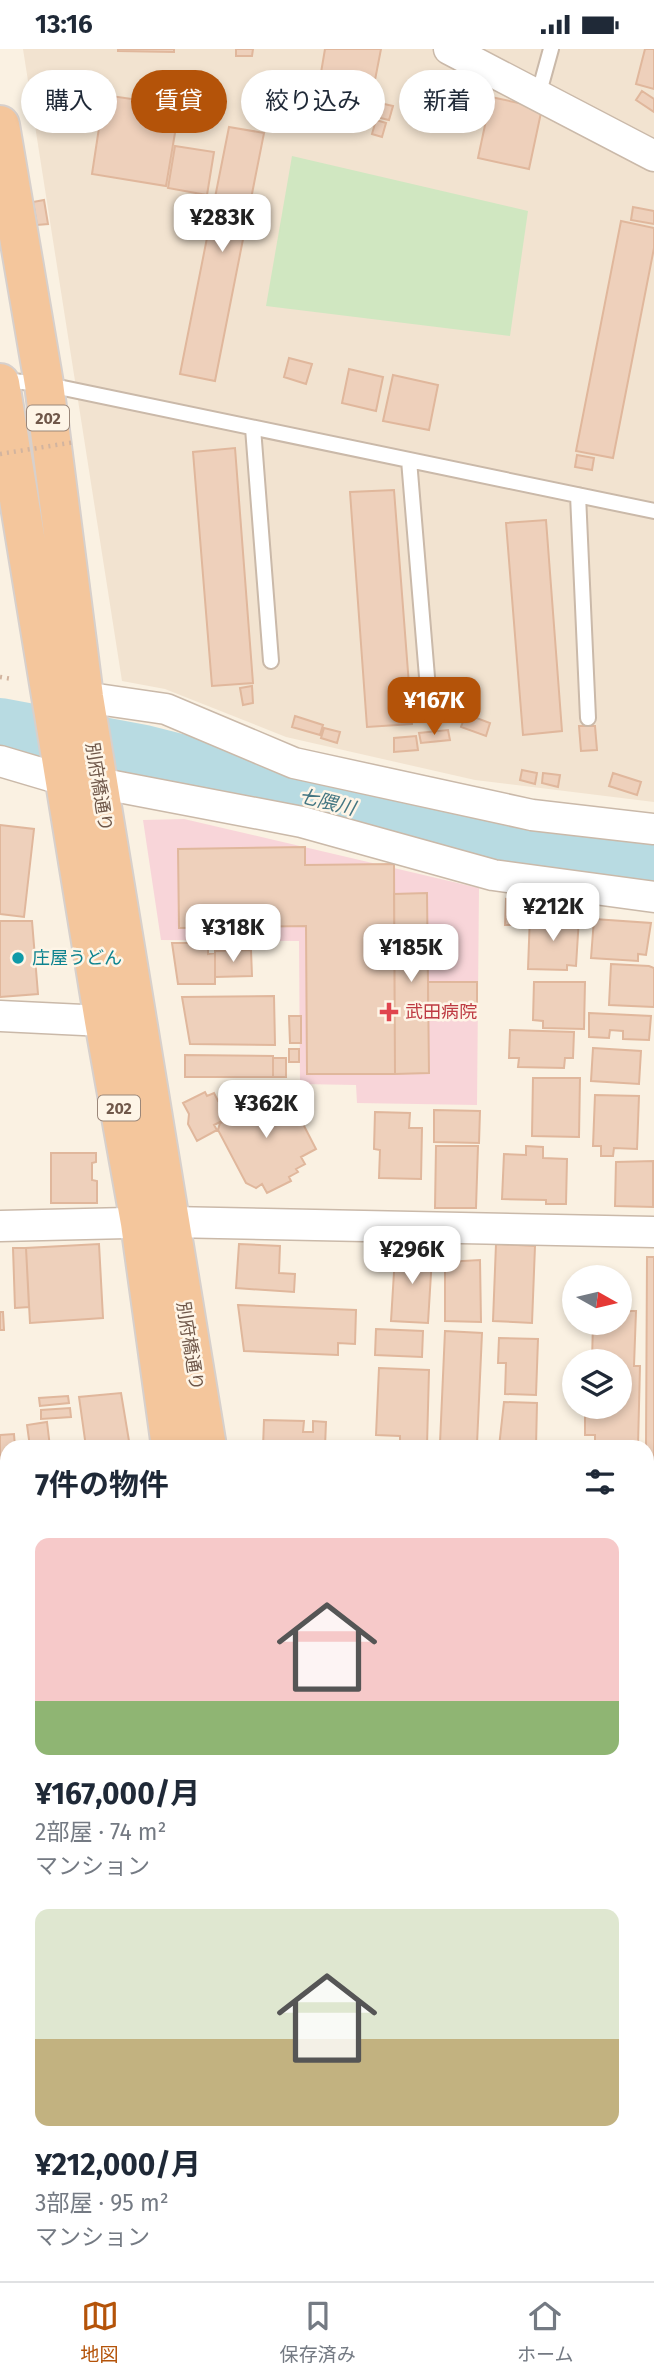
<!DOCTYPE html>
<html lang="ja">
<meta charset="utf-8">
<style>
body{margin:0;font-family:"Fira Sans","Noto Sans JP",sans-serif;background:#f2f2f3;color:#1f2937;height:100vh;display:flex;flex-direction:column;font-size:26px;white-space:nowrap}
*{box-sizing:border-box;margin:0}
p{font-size:23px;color:#747a83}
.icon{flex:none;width:38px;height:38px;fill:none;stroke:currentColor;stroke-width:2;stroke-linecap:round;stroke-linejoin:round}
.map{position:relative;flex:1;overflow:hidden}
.drawer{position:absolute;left:0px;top:1391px;width:654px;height:842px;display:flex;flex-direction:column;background:#fff;border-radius:21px 21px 0 0;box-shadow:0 4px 10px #0003}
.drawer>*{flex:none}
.hud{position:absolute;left:21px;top:21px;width:612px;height:63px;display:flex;gap:14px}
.needle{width:46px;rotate:98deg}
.controls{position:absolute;left:562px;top:1216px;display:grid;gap:14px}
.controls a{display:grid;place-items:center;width:70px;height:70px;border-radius:50%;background:#fff;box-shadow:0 4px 10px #0003;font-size:35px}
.price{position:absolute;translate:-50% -60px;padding:0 16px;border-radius:14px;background:#fff;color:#222;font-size:23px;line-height:46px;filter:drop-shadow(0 2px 4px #0008)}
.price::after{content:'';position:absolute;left:50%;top:42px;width:21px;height:16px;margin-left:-10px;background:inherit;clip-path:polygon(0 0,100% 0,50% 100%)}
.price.selected{background:#b45309;color:#fff}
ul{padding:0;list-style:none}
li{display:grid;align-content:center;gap:14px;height:371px;padding:0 35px}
li span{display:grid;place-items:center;height:217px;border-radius:14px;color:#555}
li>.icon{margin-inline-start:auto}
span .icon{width:126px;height:126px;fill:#fffc;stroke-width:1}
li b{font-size:30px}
h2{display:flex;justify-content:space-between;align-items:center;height:84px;padding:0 35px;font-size:30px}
.tag{padding:0 24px;border-radius:32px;background:#fff;box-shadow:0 4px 10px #0003;font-size:24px;line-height:63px}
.tag.selected{background:#b45309;color:#fff}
.status{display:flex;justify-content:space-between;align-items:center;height:49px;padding:0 35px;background:#fff;direction:ltr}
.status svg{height:19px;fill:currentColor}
.dock{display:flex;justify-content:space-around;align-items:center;height:98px;border-top:2px solid #e0e1e3;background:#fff;font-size:19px;color:#747a83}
.dock a{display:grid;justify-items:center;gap:4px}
.dock .selected{color:#b45309}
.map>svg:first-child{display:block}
.residential{fill:#f2e3d0}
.medical{fill:#f8d5d9}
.green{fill:#d0e7c1}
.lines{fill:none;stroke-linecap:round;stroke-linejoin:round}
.river{stroke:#b8dbe2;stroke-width:60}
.building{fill:#eed0bb;stroke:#e0b79c;stroke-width:2}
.service-casing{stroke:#cab9a9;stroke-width:18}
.minor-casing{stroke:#cab9a9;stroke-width:33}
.tertiary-casing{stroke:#cab9a9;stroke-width:40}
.trunk-casing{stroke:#d7d0cc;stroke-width:42}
.path{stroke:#d2b49f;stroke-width:4.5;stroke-dasharray:2 5;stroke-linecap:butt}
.service{stroke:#fff;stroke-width:14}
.minor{stroke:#fff;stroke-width:30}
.tertiary{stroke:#fff;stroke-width:37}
.trunk{stroke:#f4c69c;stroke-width:38}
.path-bridge{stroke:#d2b49f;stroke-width:4.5;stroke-dasharray:2 5;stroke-linecap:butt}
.culture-dot{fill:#0f9aa8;stroke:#fef5e7;stroke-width:2.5}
.health-dot{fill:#e0444e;stroke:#fef5e7;stroke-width:2.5}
.labels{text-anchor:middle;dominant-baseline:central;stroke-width:5;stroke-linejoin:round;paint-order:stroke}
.shield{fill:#fef5e7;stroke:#9b8779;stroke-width:2}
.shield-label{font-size:16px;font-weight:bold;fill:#70584a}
.street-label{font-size:18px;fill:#70584a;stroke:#fef5e7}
.culture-label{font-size:18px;fill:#0d838f;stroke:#fef5e7;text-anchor:start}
.health-label{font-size:18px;fill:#be3a42;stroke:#fef5e7;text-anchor:start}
.water-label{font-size:19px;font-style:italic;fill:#457783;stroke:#fef5e7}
</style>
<div class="status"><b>13:16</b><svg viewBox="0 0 49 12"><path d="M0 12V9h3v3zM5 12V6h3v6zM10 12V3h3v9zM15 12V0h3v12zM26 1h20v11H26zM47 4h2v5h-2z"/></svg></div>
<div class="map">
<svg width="654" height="2232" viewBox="0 0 654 2232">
<rect width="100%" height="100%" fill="#faf1e2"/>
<path class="residential" d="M23,0H654V753L475,731L286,688L165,640L122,632Z"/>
<path class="medical" d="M184,770L479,839L477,1056L357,1054L356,1036L300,1035L299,892L161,891L143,771Z"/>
<path class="green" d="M292,107L528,162L510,287L266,257Z"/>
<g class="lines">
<path class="river" d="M0,679L144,706L552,810L654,815"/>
</g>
<path class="building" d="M118,0H174V3L118,2Z
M236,0H253L252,7H236Z
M325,0H381L369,62L316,53Z
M645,0H654V40L636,35Z
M178,30L192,31L191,47H177Z
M642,42L654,50V63L636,51Z
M104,46L146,52L143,73L176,78L166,137L92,125Z
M491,48L542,59L529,120L478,109Z
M380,54L393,57L389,71L376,68Z
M376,71L386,74L382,88L372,85Z
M229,78L264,84L215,332L180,325Z
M175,97L214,103L207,146L168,139Z
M44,151L48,175L37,176L33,153Z
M633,158L654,162V175L631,171Z
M621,172L654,179V199L613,409L576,402Z
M289,309L312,315L306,335L284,328Z
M349,320L383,328L376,362L342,354Z
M393,326L438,336L429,381L383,372Z
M235,399L253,634L212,637L193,403Z
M577,406L594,409L592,421L575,418Z
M394,441L412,675L367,678L350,443Z
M546,471L562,682L523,686L506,474Z
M252,637L253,654L243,656L240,639Z
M466,665L490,674L486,687L461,678Z
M295,667L323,676L320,686L292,678Z
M579,677H595L597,701L581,702Z
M324,679L340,683L337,694L321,689Z
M448,681L450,691L421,694L419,684Z
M416,687L418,701L394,703V689Z
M522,721L537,724L535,735L520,731Z
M543,724L560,726L558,738L542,734Z
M613,724L641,733L637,746L609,737Z
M0,776L34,780L24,868L0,865Z
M305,798V816L394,815L395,1025H307L306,877L179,879L178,800Z
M427,844L429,1024L395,1025L394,845Z
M506,850L519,852V876H505Z
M530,866L579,869L576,917L567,916V921L528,920Z
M594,870L651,874L646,906L638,905V912L591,909Z
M0,872H32L38,945L0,948Z
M172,894H208V905L215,904V935H178Z
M251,901L252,927L215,928V902Z
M611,915L649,917L654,919V958L609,956Z
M428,933H477V968H428Z
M534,933H585L584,980L543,979V972L533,971Z
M274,947L275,996L190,995L182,948Z
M589,964L651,967L649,991L623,990V982L610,981L609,989L589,988Z
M289,967H301V994H290Z
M510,981L574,983L573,1009H565L564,1019L518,1018L519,1009H509Z
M593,999L641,1002L639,1035L591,1032Z
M289,1000H299V1013H289Z
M185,1006L273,1007V1028H185Z
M273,1009H286V1028H273Z
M533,1029H580L579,1088L532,1087Z
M285,1040L316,1100L301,1108L305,1115L296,1120L298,1123L289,1128L291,1132L267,1144L262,1135L256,1139L246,1134L218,1081L220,1074L226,1072L222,1064L252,1049L253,1052L267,1045L269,1049Z
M237,1042L240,1048L247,1045L249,1049L221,1064L224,1071L214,1076L217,1081L197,1092L188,1075L189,1065L183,1054L205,1043L207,1047L214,1044L218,1052Z
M595,1046L639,1047L637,1100L614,1099L613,1107H601V1097H593Z
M434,1061L480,1062L479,1094L434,1093Z
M375,1063L410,1064L409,1079H422L421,1130L379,1129L380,1101L374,1100Z
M436,1097H478L476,1159H435Z
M526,1097L543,1098V1109L567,1110L566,1155H546V1151L502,1150L504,1105L526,1106Z
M51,1104H96V1113L92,1114V1131L97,1132V1154H51Z
M653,1112V1158L615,1157L616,1113Z
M99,1195L103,1269L30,1274L26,1199Z
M239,1195L280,1197L279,1224L295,1225L294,1243L236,1239Z
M406,1195L425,1196V1207L432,1208L428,1274L391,1272L395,1207H406Z
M496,1195L535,1197L532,1274L493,1272Z
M13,1199H26L29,1258L15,1259Z
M647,1208H654V1435H648L646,1398Z
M480,1211L481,1273L445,1272V1213Z
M238,1256L356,1261L355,1295L338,1294V1306L244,1302Z
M620,1262H636L634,1317H640L638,1397L595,1396V1386H585V1358H620V1312H592L593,1274H620Z
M0,1263H3L4,1281H0Z
M376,1280L423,1282L422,1308L375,1306Z
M445,1282L482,1284L477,1395L440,1394Z
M499,1289L538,1290L536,1346L505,1345L506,1314H498Z
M379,1319L429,1321L427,1397L400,1395V1387L376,1386Z
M121,1344L130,1398H86L79,1348Z
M68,1347L69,1354L40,1357L39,1349Z
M504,1353L537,1354L536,1398H499Z
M70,1359L71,1368L41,1370V1361Z
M264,1371L304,1372L303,1383H313V1372L326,1373L325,1398H263Z
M47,1373L50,1398H30L27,1376Z
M14,1385L15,1398H7V1458H0V1386Z
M7,1491V1518L0,1519V1492Z
M648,1493H654V1542H648Z
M7,1534V1715L0,1716V1535Z
M648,1676H654V1692H648Z
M1,1762H7V1825Z
M648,2067H654V2165H648Z
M648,2173H654V2220H648Z
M72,2226H117V2227L72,2228Z
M143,2226H217V2229L196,2232H144Z"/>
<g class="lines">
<defs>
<path id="service" d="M538,47L551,0
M1,331L44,335L654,462
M253,379L271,612
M409,411L429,652
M578,446L588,669"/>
<path id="minor" d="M449,0L654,107
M63,645L166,660L294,714L532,766L654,780
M0,712L64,731
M98,734L302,773L493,826L654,848
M0,967L104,972
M0,1177L170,1173L654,1183
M648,1474H654
M0,1759L7,1758
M648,2052L654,2053"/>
<path id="tertiary" d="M0,2135H7"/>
<path id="trunk" d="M0,76L44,335L84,648L207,1398
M0,334L104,972L140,1174L171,1398
M310,2226L311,2232
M339,2226L340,2232"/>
</defs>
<use href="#service" class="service-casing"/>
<use href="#minor" class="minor-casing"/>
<use href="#tertiary" class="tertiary-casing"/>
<use href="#trunk" class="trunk-casing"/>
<path class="path" d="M0,628L12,630"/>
<use href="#service" class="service"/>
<use href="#minor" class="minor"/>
<use href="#tertiary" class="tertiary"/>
<use href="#trunk" class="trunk"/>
<path class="path-bridge" d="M0,405L75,393"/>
</g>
<circle class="culture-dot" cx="18" cy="909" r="7"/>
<path class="health-dot" d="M385.5 952.5h7v7h7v7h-7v7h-7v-7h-7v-7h7z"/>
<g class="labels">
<g class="shield">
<rect x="27" y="356.5" width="42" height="25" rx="5"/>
<rect x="98" y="1046.5" width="42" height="25" rx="5"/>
</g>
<g class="shield-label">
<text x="48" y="369">202</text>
<text x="119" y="1059">202</text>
</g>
<g class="street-label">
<text transform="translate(99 738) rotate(81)">別府橋通り</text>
<text transform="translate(190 1297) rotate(81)">別府橋通り</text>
</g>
<g class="culture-label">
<text x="32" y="909">庄屋うどん</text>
</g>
<g class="health-label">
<text x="405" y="963">武田病院</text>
</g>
<g class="water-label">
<text transform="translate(327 753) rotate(14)">七隈川</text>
</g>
</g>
</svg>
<div class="controls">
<a><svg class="needle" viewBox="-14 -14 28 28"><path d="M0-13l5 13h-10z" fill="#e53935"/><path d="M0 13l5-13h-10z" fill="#747a83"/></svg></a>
<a><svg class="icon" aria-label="layers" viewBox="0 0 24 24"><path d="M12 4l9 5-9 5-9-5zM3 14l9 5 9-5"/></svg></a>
</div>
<b class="price" style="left:222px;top:205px">¥283K</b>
<b class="price selected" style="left:434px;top:688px">¥167K</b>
<b class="price" style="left:553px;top:894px">¥212K</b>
<b class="price" style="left:233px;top:915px">¥318K</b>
<b class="price" style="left:411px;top:935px">¥185K</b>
<b class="price" style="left:266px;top:1091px">¥362K</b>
<b class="price" style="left:412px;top:1237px">¥296K</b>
<div class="hud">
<a class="tag">購入</a>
<a class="tag selected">賃貸</a>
<a class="tag">絞り込み</a>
<a class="tag">新着</a>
</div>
<section class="drawer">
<h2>7件の物件<svg class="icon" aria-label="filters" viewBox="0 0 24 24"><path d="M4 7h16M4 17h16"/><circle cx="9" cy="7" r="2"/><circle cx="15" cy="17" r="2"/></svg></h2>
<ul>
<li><span style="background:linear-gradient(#f6c9c9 75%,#8fb573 0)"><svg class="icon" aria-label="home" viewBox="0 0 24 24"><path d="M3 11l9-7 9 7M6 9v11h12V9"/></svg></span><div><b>¥167,000/月</b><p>2部屋 · 74 m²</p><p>マンション</p></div></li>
<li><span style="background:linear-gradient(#dfe7d0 60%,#c2b280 0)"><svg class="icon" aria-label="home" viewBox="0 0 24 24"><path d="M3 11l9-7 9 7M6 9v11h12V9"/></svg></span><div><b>¥212,000/月</b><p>3部屋 · 95 m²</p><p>マンション</p></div></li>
</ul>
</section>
</div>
<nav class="dock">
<a class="selected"><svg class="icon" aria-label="map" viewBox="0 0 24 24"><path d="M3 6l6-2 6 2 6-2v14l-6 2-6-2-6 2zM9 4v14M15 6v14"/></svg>地図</a>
<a><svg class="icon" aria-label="saved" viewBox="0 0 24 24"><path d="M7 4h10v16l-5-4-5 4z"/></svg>保存済み</a>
<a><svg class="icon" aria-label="home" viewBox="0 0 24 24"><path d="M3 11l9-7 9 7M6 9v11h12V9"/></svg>ホーム</a>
</nav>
